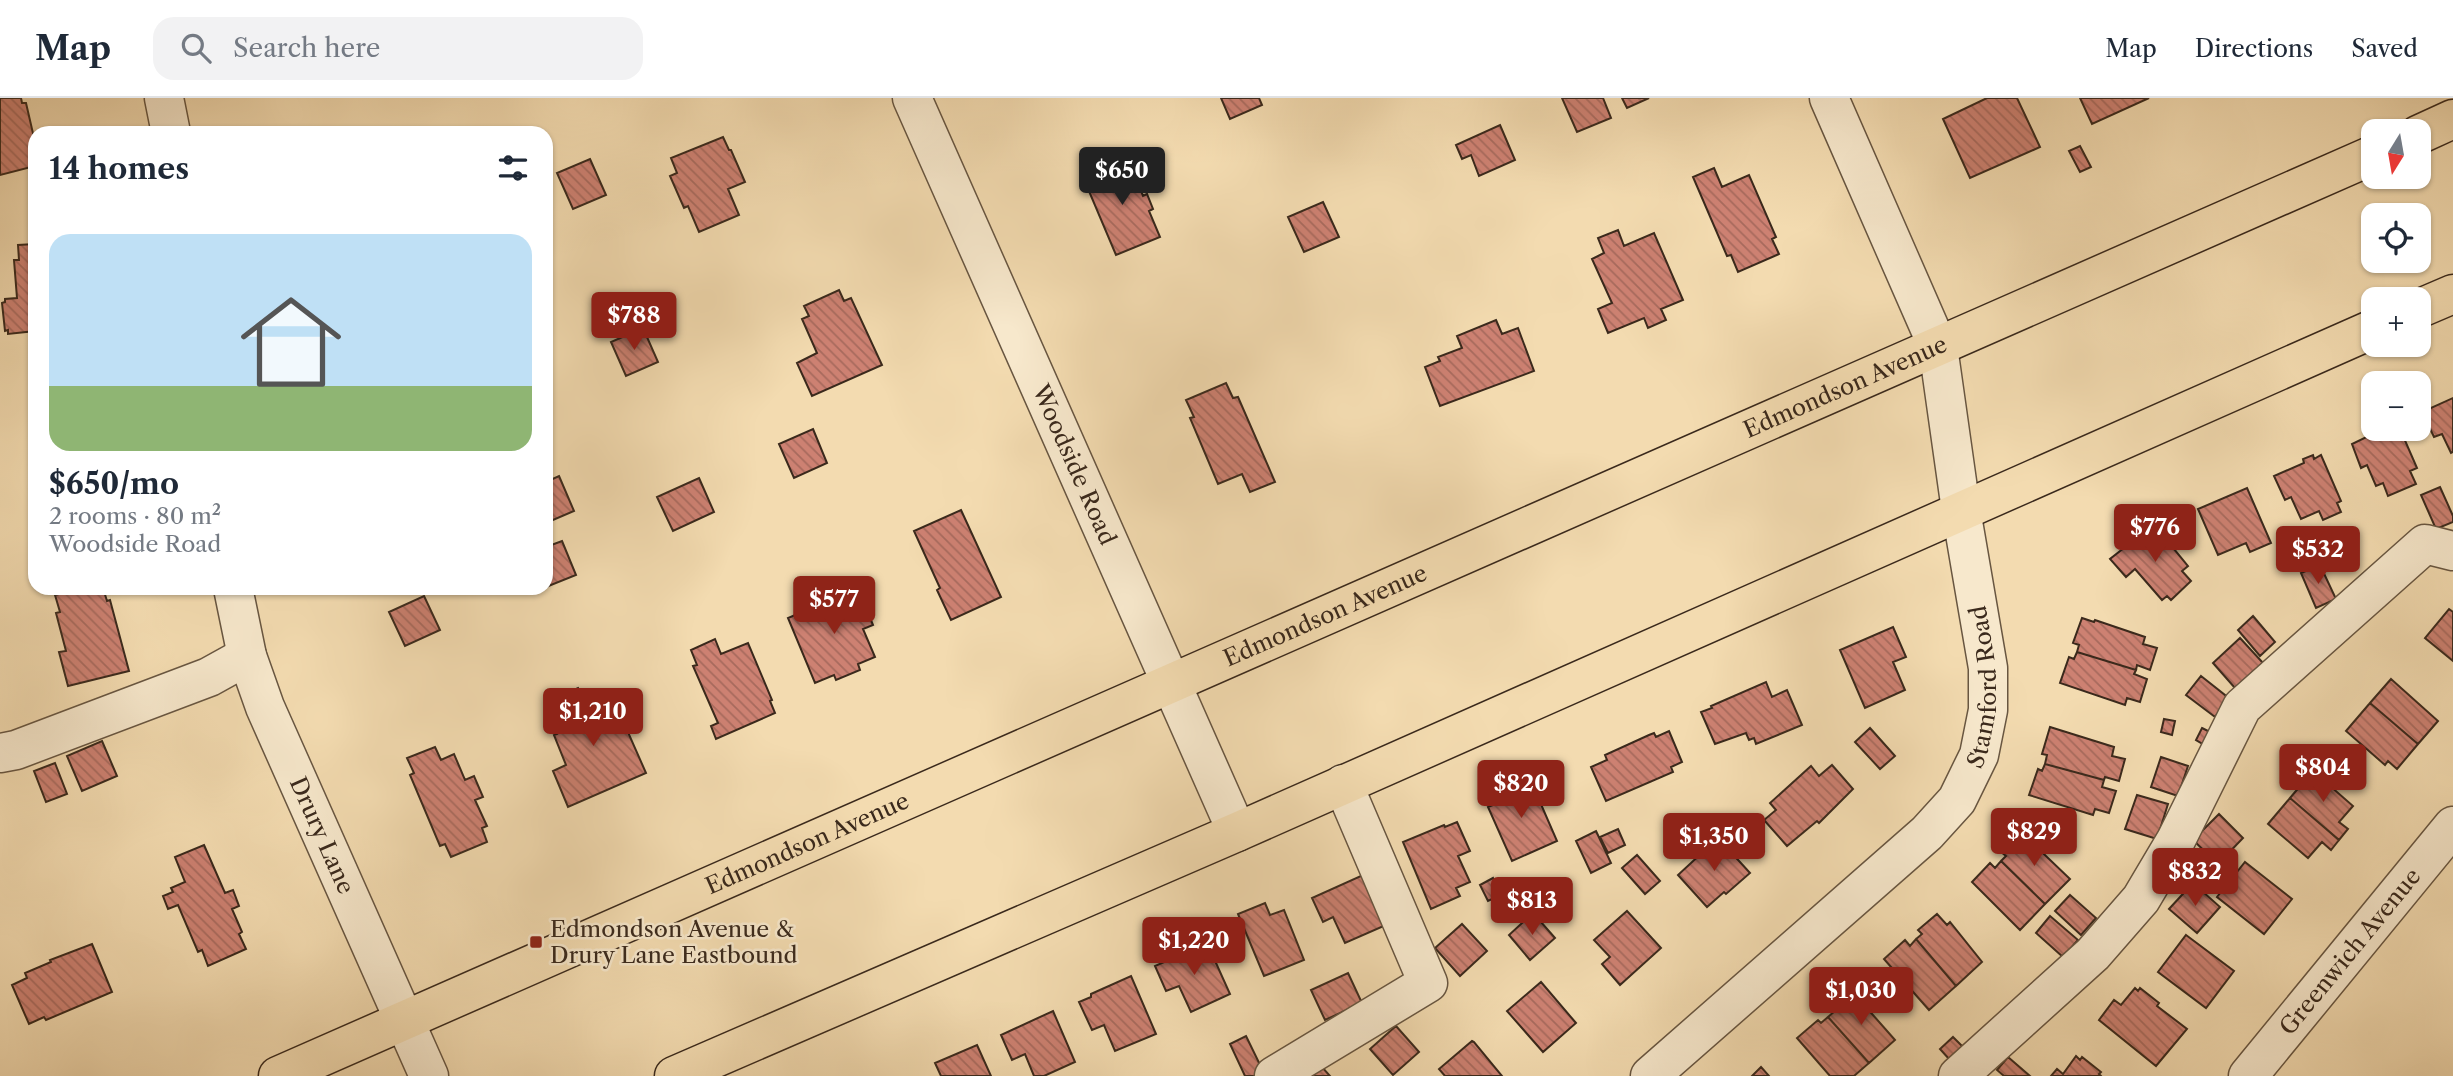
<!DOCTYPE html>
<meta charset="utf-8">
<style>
body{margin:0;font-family:"Libre Caslon Text",serif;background:#f2f2f3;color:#1f2937;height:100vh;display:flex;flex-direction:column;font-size:26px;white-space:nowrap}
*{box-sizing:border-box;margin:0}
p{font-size:23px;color:#747a83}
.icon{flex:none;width:38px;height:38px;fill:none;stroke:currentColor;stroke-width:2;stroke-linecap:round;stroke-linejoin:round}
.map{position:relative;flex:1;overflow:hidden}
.side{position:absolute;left:28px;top:28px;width:525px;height:469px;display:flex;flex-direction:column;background:#fff;border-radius:21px;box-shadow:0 2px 5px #0004}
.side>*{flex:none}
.needle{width:46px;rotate:191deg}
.controls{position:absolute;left:2361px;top:21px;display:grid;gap:14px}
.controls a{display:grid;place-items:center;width:70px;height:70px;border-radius:14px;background:#fff;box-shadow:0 2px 5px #0004;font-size:35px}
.price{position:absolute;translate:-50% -60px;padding:0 16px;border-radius:7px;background:#8f2418;color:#fff;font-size:23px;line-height:46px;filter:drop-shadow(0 2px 4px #0008)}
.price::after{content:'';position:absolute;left:50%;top:42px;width:21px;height:16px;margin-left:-10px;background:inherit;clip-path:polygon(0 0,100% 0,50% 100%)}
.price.selected{background:#222;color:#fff}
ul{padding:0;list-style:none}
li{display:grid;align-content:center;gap:14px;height:371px;padding:0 21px}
li span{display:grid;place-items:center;height:217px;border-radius:21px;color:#555}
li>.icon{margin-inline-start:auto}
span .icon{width:126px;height:126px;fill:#fffc;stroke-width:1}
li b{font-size:30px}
h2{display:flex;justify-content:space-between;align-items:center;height:84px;padding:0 21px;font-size:30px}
header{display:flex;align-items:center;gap:42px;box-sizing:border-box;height:98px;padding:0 35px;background:#fff;border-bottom:2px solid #e0e1e3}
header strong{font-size:33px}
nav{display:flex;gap:38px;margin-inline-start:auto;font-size:24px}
.search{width:490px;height:63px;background:#f2f2f3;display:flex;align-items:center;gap:18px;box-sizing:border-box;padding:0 24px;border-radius:21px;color:#747a83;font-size:26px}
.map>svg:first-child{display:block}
.building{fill:url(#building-back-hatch);stroke:#3a291c;stroke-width:2}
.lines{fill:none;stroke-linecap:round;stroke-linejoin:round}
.minor-casing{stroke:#685641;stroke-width:41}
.major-casing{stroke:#3a291c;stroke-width:41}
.minor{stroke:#f7e8cc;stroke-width:38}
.major{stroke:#f3dbb0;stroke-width:38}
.poi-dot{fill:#8f2418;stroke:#f7e8cc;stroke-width:2.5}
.labels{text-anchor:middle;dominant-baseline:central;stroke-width:5;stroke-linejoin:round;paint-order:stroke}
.street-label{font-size:23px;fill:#3a291c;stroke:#f7e8cc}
.poi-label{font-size:23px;fill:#3a291c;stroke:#f7e8cc;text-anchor:start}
</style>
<header>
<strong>Map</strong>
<div class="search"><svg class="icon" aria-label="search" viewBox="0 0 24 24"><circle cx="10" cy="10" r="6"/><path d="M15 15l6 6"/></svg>Search here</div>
<nav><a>Map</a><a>Directions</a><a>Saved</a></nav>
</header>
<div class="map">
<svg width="2453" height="978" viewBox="0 0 2453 978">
<defs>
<pattern id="building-back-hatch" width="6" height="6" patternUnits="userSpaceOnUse" patternTransform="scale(1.75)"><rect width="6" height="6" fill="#cd8172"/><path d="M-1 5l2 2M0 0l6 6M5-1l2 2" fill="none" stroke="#a76a5d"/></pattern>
</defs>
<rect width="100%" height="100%" fill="#f3dbb0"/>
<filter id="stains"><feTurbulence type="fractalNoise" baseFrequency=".00286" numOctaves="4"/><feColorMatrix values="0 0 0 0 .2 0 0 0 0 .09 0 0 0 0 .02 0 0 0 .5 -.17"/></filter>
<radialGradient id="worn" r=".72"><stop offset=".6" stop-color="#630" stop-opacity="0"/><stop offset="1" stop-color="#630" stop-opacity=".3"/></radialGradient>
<path class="building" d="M0,0H21L22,5H26L35,44V68L0,77Z
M1221,0H1259L1262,7L1230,21Z
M1562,0H1603L1611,20L1577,34Z
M1622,0H1649L1627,10Z
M1987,0H2017L2040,49L1970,80L1943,21Z
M2080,0H2149L2092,26Z
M1500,27L1515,62L1479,78L1471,57L1462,61L1456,47Z
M723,39L729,52H731L745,84L728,91L739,117L699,134L688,108L684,110L670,78L677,75L671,60Z
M2080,48L2091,69L2080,74L2069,53Z
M1127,60L1143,98L1147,96L1153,111L1149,113L1160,139L1116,157L1083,79Z
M590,61L606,97L573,111L557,75Z
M1714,70L1722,89L1749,77L1776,139L1772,141L1779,156L1738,174L1731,157L1727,158L1693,79Z
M1323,104L1339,139L1304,154L1288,119Z
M1618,132L1624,148L1654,135L1683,202L1661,211L1666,222L1648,230L1644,220L1608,235L1598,211L1612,205L1592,161L1604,155L1598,140Z
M35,146V233L8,236V232L5,233L2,205L5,204V201L17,200L14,162H19L18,147Z
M839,192L844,203L851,200L882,267L812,298L797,265L817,255L802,221L809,218L804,208Z
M1496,222L1502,236L1518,230L1534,273L1440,308L1425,269L1440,263L1438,259L1462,250L1457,238Z
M643,230L658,264L626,278L611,244Z
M1226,285L1233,300L1238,299L1275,384L1250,394L1242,376L1218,386L1190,320L1194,319L1186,302Z
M2453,300V354L2451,355L2442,336L2434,339L2422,314Z
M813,331L827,365L794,380L779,346Z
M2383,331H2400L2417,370L2410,373L2416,386L2388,398L2383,385L2376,388L2367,367L2361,370L2352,346Z
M2313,357L2314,361L2321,357L2341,403L2337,405L2341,414L2323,422L2319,413L2301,421L2291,399L2285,402L2274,378L2304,365L2303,361Z
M559,378L574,413L546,425V384Z
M699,380L714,414L673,433L657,399Z
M2440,389L2453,418V424L2436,431L2421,397Z
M2247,390L2271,445L2250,454L2246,445L2218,457L2198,411Z
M961,412L1001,499L951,522L937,492L940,490L914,433Z
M2156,429L2188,468L2182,473L2191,483L2171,502L2167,498L2162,502L2135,471L2126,479L2110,461L2129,446L2132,449Z
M562,443L576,477L546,489V449Z
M2320,467L2336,501L2316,510L2301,475Z
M83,490H103L107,503L110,502L129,573L68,588L59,554L66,553L56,515L60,514L55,497Z
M858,490L873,527L863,531L875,559L858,566L860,572L836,582L834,577L815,585L788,520Z
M424,498L440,532L405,548L389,514Z
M2449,511L2453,514V563L2425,540Z
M2253,518L2275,544L2260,558L2238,532Z
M2082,520L2094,524L2095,522L2145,539L2143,546L2157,550L2150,572L2137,567L2136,572L2077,554L2079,547L2073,545Z
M1893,529L1906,559L1893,564L1905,592L1865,610L1840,552Z
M2240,540L2263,565L2235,590L2213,565Z
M715,541L721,556L748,545L772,602L770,603L775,615L716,641L711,628L718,625L693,568L697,567L691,552Z
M2077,554L2136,572L2134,576L2147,581L2140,604L2127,600L2125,607L2060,585L2069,559L2074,561Z
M2201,578L2230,601L2215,619L2186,597Z
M2391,581L2438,623L2418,646L2370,605Z
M1766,584L1772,599L1787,592L1802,627L1756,646L1754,640L1749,642L1746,635L1715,646L1701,614L1712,610L1711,608Z
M578,590L587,610L609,600L613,608L616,607L646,675L568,709L553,673L566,667L554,637L557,636L553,628L562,624L553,601Z
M2370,605L2418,646L2397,671L2388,663L2385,667L2346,633Z
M2164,621L2175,623L2172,637L2161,634Z
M2050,629L2114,649L2112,658L2125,661L2119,683L2105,679L2104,682L2045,666L2047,657L2042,656Z
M1870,630L1895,658L1880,671L1855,644Z
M2202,630L2214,636L2208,649L2196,642Z
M1669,633L1682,664L1671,669L1673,674L1606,703L1591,669L1607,662L1605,657L1649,637L1654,635L1656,639Z
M102,643L117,678L82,693L67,658Z
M435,649L441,662L454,656L465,682L474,678L483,699L475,702L487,728L482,730L487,744L451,759L445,746L440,748L410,677L414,675L407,660Z
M2161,659L2188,668L2178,698L2151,689Z
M55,665L67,696L46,704L34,673Z
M2045,666L2104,682L2102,689L2116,693L2109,715L2095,711L2093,717L2029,697L2038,671L2042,673Z
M1832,667L1853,691L1819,725L1817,723L1787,748L1764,722L1776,712L1770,705L1811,668L1819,678Z
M2313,673L2353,708L2339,724L2348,731L2339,742L2290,700Z
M1530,681L1557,743L1512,763L1488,709L1493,707L1489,698Z
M2137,697L2168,706L2157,741L2125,731Z
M2290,700L2339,742L2331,752L2322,744L2308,760L2268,726Z
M2219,716L2243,740L2218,766L2193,742Z
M1457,724L1470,753L1458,758L1470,784L1456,790L1460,798L1431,811L1403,744L1444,727L1445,729Z
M1618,731L1625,747L1608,755L1600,739Z
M1596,733L1611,765L1591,775L1576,743Z
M2021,734L2070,781L2045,806L2001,763L2006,758L2001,754Z
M1718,740L1750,775L1726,796L1724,794L1707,809L1678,777Z
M204,747L225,795L233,792L239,808L232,811L242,834L239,836L246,851L208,868L202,852L198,854L178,807L168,811L163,798L173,794L171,790L185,784L175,759Z
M1637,757L1660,783L1645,796L1622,770Z
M2001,763L2045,806L2020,832L1972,784L1990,765L1995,770Z
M2245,764L2292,801L2264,836L2217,799Z
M1363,777L1386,827L1345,845L1333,819L1323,824L1312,800Z
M1493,780L1501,797L1488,803L1480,787Z
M2193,785L2220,809L2197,835L2169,811Z
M2070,797L2096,820L2081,837L2055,813Z
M1265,805L1270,817L1284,812L1304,862L1264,878L1238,816Z
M1627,813L1661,850L1620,887L1602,866L1610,859L1594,842Z
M1533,815L1555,840L1530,862L1509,837Z
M1937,816L1947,827L1950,824L1982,864L1956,888L1916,841L1922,836L1918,832Z
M2050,818L2078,842L2063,859L2036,835Z
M1462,826L1487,853L1460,878L1435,850Z
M2186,837L2234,873L2206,910L2158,874Z
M1916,841L1956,888L1929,912L1884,861L1905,842L1910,848Z
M1207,845L1230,896L1191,914L1179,888L1166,893L1155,868Z
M92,846L112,894L46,922L44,919L29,926L12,887L27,880L25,875L51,864L50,862Z
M1348,875L1362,905L1325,922L1311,892Z
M1131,878L1156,936L1115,953L1104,927L1092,932L1079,904L1091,899V896Z
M1541,884L1576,925L1543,954L1507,913Z
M2135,890L2138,893L2140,890L2159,905L2157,908L2187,931L2156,968L2099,922L2114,902L2121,907Z
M1851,892L1895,942L1869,965L1828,919L1837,911L1834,907Z
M1053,913L1075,964L1044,978H1034L1025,956L1012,962L1001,937Z
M1828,919L1869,965L1854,978H1830L1797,940L1818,922L1821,925Z
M1396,928L1419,954L1393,977L1370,951Z
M1246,938L1264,975L1256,978H1245L1230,946Z
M1953,939L1964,950L1950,962L1940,951Z
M1472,943L1474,944L1502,978H1445L1439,971Z
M977,947L991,978H941L935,965Z
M2076,958L2080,962L2082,959L2101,974L2099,976L2101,978H2051L2057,971L2063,976Z
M2008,959L2030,978H2004L1997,972Z
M1321,968L1330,978H1310Z
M1761,969L1769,978H1752Z"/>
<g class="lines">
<defs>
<g id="minor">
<path d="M164,0L171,35"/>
<path id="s1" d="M912,0L1237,734"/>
<path id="s2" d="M233,490L247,558L265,609L429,978"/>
<path d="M0,655L16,652L209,579L247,558"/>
<path d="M1274,978L1428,885L1343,686"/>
<path id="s3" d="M1650,978L1927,735L1957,702L1979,657L1988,612V570L1961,412L1938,249L1829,0"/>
<path d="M1958,978L2093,856L2141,801L2176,742L2242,609L2425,446L2453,453"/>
<path id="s4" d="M2248,978L2453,728"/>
</g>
<g id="major">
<path d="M2418,37L2453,21"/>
<path d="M2418,211L2453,196"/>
<path id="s5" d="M278,978L2373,57"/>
<path d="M674,978L1237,734L2373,231"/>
</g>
</defs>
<use href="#minor" class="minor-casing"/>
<use href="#major" class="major-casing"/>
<use href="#minor" class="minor"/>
<use href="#major" class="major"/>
</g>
<rect class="poi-dot" x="529" y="837" width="14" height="14" rx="3.5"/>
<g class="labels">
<g class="street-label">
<text stroke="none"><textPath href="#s5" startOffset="1712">Edmondson Avenue</textPath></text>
<text stroke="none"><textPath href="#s1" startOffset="401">Woodside Road</textPath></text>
<text stroke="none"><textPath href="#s5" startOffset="1144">Edmondson Avenue</textPath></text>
<text stroke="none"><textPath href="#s3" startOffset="532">Stamford Road</textPath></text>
<text stroke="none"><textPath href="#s2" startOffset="264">Drury Lane</textPath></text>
<text stroke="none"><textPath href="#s5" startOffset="578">Edmondson Avenue</textPath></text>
<text stroke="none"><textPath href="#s4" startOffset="161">Greenwich Avenue</textPath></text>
</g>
<g class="poi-label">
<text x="550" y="831">Edmondson Avenue &amp;<tspan x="550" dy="26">Drury Lane Eastbound</tspan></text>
</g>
</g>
<rect width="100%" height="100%" filter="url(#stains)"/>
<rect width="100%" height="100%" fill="url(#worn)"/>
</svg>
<div class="controls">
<a><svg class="needle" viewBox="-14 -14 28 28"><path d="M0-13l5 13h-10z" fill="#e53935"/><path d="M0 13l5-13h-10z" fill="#747a83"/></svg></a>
<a><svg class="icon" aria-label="locate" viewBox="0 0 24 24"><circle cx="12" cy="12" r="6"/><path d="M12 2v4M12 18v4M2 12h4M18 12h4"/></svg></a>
<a>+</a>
<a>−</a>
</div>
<b class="price selected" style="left:1122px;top:109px">$650</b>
<b class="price" style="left:634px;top:254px">$788</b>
<b class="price" style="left:2155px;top:466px">$776</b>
<b class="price" style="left:2318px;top:488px">$532</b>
<b class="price" style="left:834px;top:538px">$577</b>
<b class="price" style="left:593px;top:650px">$1,210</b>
<b class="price" style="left:2323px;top:706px">$804</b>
<b class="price" style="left:1521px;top:722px">$820</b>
<b class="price" style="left:2034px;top:770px">$829</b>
<b class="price" style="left:1714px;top:775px">$1,350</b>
<b class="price" style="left:2195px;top:810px">$832</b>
<b class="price" style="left:1532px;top:839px">$813</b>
<b class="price" style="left:1194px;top:879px">$1,220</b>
<b class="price" style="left:1861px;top:929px">$1,030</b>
<section class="side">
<h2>14 homes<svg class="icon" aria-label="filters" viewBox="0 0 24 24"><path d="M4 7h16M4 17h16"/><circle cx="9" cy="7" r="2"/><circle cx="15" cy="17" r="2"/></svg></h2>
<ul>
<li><span style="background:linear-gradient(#bfe0f5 70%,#8fb573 0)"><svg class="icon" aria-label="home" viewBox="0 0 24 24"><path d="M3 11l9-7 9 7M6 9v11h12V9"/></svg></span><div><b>$650/mo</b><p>2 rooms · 80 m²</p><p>Woodside Road</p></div></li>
</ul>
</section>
</div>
